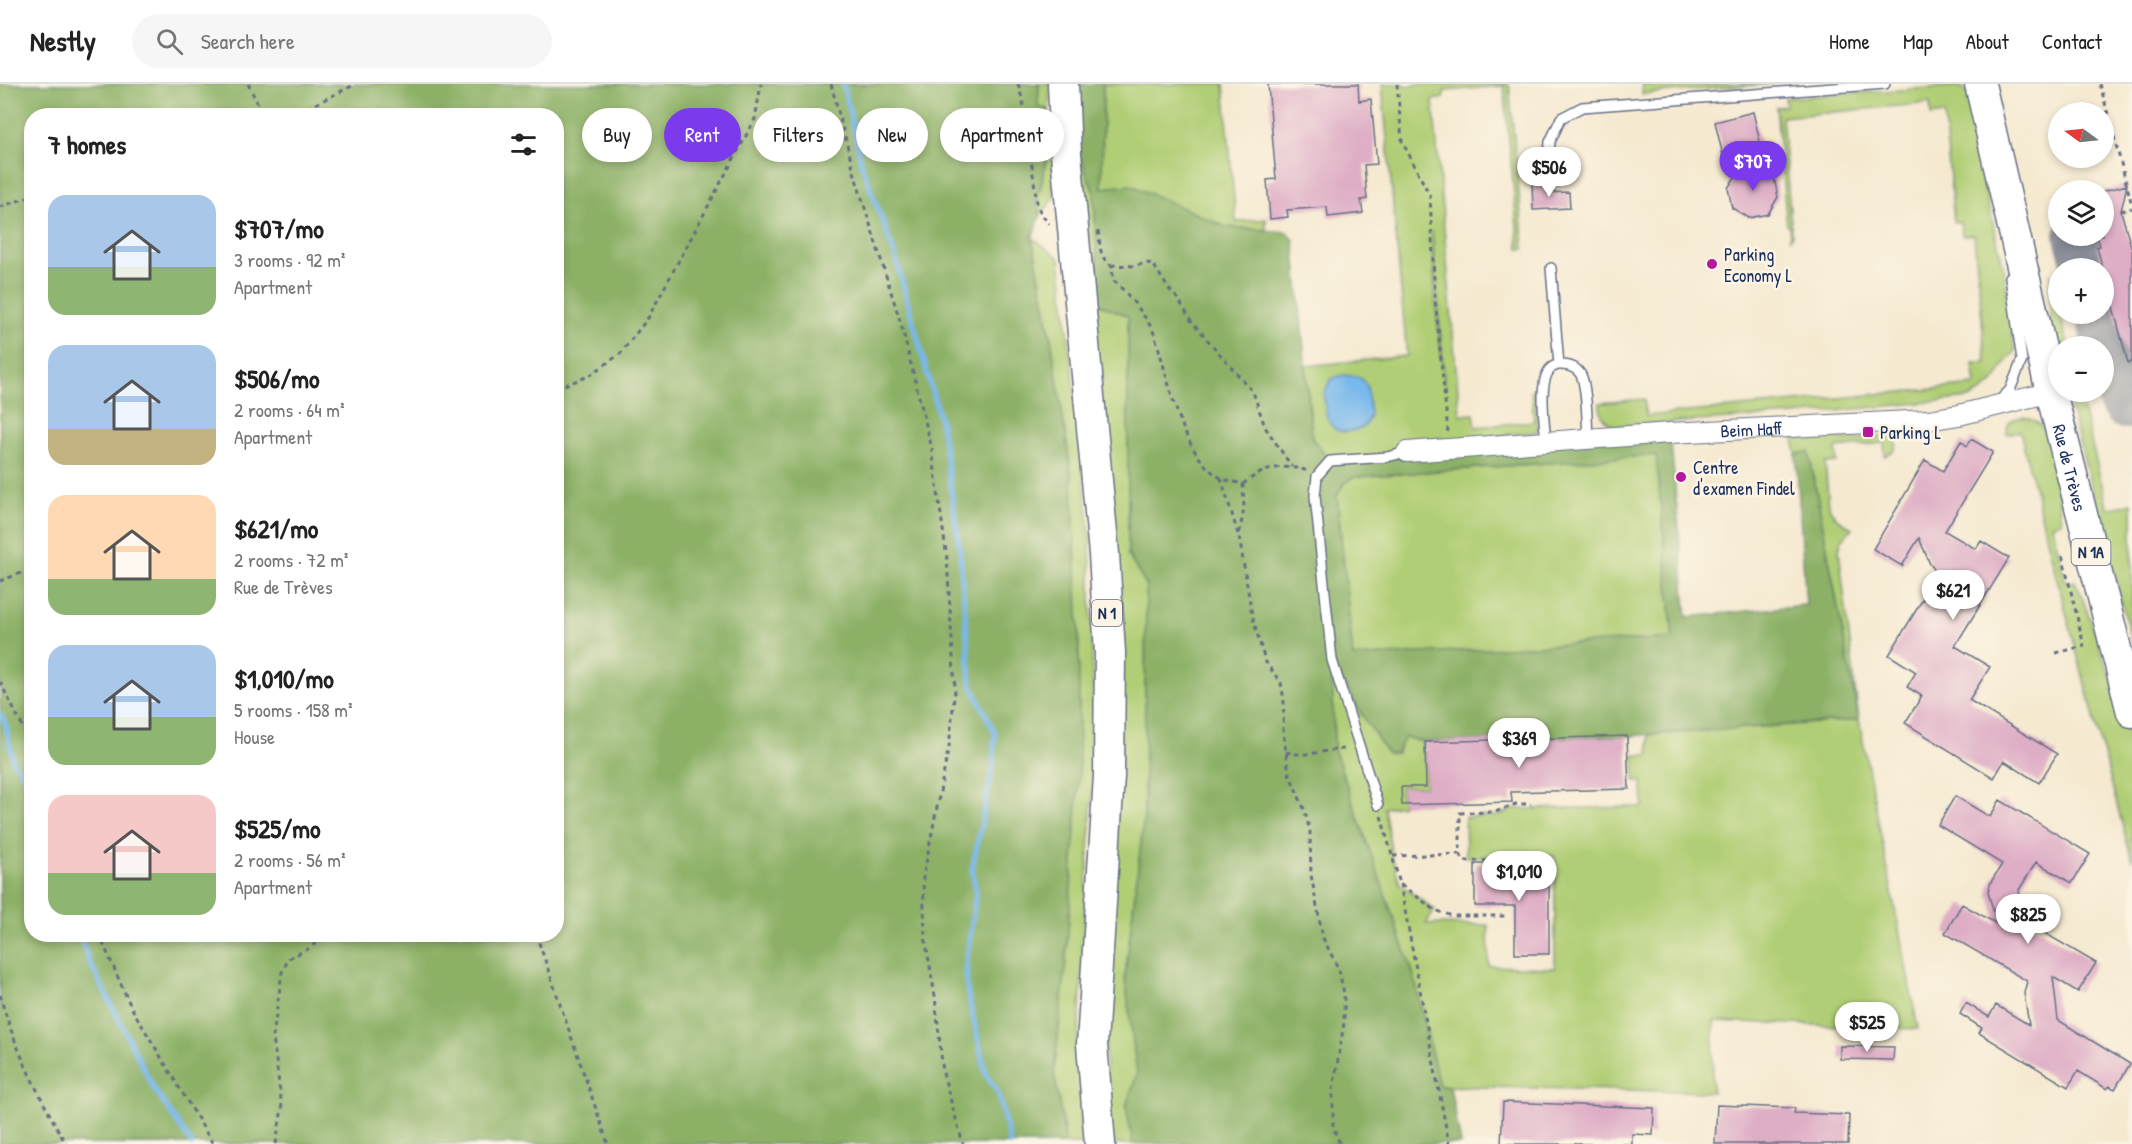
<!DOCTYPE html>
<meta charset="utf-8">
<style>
body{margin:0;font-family:"Patrick Hand",sans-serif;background:#f6f6f6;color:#222;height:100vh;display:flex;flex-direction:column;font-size:22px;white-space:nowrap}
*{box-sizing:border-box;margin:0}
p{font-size:20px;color:#767676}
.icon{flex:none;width:33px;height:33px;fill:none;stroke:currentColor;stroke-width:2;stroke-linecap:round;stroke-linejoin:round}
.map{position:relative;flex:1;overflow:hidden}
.sheet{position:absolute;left:24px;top:24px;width:540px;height:834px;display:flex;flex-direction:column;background:#fff;border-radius:24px;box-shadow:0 3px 9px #0003}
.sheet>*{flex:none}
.hud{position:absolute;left:582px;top:24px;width:570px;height:54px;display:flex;gap:12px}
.needle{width:39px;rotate:285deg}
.controls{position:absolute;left:2048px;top:18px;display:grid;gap:12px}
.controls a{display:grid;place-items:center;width:66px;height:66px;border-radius:50%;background:#fff;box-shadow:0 3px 9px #0003;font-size:30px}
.price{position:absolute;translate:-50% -51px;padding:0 14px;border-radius:21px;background:#fff;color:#222;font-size:20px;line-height:39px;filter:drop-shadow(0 2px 3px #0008)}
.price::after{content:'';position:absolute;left:50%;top:36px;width:18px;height:14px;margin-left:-9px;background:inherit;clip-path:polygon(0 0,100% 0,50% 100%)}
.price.active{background:#7c3aed;color:#fff}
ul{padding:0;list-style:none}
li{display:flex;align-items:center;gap:18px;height:150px;padding:0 24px}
li span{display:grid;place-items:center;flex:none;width:168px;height:120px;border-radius:18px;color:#555}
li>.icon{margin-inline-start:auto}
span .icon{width:72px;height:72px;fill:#fffc;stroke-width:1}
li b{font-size:26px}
h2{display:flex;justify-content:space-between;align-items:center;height:72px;padding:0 24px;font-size:26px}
.chip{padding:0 21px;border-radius:27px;background:#fff;box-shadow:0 3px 9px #0003;font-size:21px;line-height:54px}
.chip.active{background:#7c3aed;color:#fff}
header{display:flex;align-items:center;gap:36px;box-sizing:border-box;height:84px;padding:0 30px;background:#fff;border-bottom:2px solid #e0e0e0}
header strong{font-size:28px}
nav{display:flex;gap:33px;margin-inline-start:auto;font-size:21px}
.search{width:420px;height:54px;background:#f6f6f6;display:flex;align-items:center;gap:15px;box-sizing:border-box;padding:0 21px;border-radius:33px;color:#767676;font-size:22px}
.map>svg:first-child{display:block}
.green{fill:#b0ce75;stroke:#667e6a;stroke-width:1.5;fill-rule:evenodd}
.forest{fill:#8cb166;stroke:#547062;stroke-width:1.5;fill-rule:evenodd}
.water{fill:#78b8ec;stroke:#4a74a5;stroke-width:1.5}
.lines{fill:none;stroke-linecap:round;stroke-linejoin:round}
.stream{stroke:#78b8ec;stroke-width:5}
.taxiway{stroke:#888c97;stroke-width:46}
.building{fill:#deadc6}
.lane-casing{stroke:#677086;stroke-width:12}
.street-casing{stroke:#677086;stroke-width:22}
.primary-casing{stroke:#677086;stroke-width:33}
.path{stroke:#677086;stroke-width:3;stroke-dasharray:4.5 4.5;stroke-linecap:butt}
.lane{stroke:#fff;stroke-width:9}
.street{stroke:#fff;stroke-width:20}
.primary{stroke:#fff;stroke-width:30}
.poi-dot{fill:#b5179e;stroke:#fcf5e5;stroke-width:2}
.labels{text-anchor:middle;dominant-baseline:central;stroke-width:5;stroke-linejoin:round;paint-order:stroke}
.shield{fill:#fcf5e5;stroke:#5e6a86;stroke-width:1.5}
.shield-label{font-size:16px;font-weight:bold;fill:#1b2f5e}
.poi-label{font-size:18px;fill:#1b2f5e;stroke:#fcf5e5;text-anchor:start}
.street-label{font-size:18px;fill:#1b2f5e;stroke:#fcf5e5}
</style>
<header>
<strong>Nestly</strong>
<div class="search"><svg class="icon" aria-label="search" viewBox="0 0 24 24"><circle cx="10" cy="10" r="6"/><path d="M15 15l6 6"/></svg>Search here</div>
<nav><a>Home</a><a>Map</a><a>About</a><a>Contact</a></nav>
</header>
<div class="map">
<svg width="2132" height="1060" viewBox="0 0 2132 1060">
<rect width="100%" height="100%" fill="#fcf5e5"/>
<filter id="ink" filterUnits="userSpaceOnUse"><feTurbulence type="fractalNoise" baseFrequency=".0167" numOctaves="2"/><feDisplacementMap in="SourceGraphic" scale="12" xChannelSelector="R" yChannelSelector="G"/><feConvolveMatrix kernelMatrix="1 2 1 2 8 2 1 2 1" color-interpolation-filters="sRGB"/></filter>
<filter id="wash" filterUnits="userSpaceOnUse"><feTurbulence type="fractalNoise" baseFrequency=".008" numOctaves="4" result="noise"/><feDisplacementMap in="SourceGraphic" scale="24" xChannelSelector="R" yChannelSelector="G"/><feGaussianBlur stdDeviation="1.35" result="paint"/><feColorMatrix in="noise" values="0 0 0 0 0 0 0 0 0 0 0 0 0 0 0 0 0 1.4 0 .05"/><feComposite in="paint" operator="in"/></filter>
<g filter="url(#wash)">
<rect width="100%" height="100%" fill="#f5e9d0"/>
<path class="green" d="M1039,0H1050L1049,26L1038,23Z
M1103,0H1224L1236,138L1266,135V146L1226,143L1131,102L1102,104Z
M1382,0H1404V2L1425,0H1509L1524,165H1519L1504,2L1444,7V14L1433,16L1460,331L1474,330L1476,343L1534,337L1531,306H1535L1538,344L1536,348L1500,351L1501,361L1330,377L1312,354L1306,282L1407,272ZM1432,147L1445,305V306L1435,214Z
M1643,0L1648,1L1772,0L1642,10Z
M1957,2L1965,5L1972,15L1980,56L1983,97L2004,186L2015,268C2003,277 2003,286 1995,296C1989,304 1979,309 1971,314L1793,331L1616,342C1603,337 1600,332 1600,319L1644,315L1646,332L1976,301L1973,279H1986L1974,151H1962L1960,138H1954L1944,30L1931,32L1930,19L1782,33L1792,151L1790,154L1789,142H1787L1776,23L1786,22L1785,14Z
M1052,50L1054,115L1041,130L1037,119Z
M1080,72L1094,109L1099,219L1128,232V471L1146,501L1144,734L1125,893L1137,990L1126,1022L1133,1060H1111L1106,1013L1105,904L1121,665Z
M1032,153L1060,175L1090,451L1094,678L1078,960L1085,1060H1066L1054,989L1066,877L1072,394L1051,254Z
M2050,189L2058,221V230H2060L2068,262H2058V279L2050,251Z
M2066,308H2079L2108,425L2132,419V558Z
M2024,333C2034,335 2041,340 2046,349C2056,369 2058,415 2061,438L2052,441L2066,499L2075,497L2082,513L2120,619L2132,668V777L2054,483L2020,347L2007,350C2006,338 2012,334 2024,333Z
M1822,350L1847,356L1892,352L1897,360L1894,367L1885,372L1884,359L1836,364L1837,378L1825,379L1829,422L1835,433L1852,444L1841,457L1839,467L1859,636L1918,945L1714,937L1712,1008L1439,1002L1414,892L1334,665L1332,576L1359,626L1387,668L1405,653L1423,658V668L1425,669L1426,703H1401L1402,721L1384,724L1392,772L1400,800L1435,826L1426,840L1488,841L1489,882L1555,884V772L1466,773L1465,733L1496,732L1514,725L1643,723L1642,697H1635L1634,671H1649V651L1859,636L1809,368L1796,370L1794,353Z
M1657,371L1673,555L1353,573L1337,412C1341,402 1345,397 1355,393Z"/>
<path class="forest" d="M0,0H1039L1038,22L1049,26L1052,50L1037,119L1041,130L1032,154L1051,254L1072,394L1079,551V693L1066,877L1054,989L1066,1060H0ZM32,32H556V850H32Z
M1075,0H1103L1102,104L1131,101L1226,143L1287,148L1294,156L1312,354L1330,377L1670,349L1687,533L1806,521L1796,370L1809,368L1859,636L1627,652L1423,658L1405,653L1397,669H1387L1359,626L1332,578L1334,665L1414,892L1439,1002L1450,1003L1461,1060H1133L1126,1022L1137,990L1125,893L1144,733L1146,501L1128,471V232L1099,220L1094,109L1080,72ZM1656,371L1673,554L1353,573L1337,412C1341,402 1345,397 1355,393Z"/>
<path class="water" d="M1343,291L1359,293L1367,301L1370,331L1365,342C1342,353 1328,349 1325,322C1325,318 1323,312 1325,308C1326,304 1329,299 1331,295Z"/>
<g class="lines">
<path class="stream" d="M843,0L862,82L895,171L941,340L959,459L971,600L995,649L993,682L972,785L976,808L966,880L967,906L986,991L998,1008L1010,1060
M0,630L6,641L13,678L32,702
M80,850L88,875L154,1005L192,1060"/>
<path class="taxiway" d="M2077,152L2086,184
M2098,230L2121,316L2125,322H2132"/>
</g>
<g id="blocks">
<path class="building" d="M1268,0H1358L1359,17L1371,15L1377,80L1364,81L1367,115L1361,116L1363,129L1328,133L1327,123L1287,126L1288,133L1270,135L1267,96L1276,95Z
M1753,28L1762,66L1724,76L1715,38Z
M1746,76L1774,94L1778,113L1768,130L1749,134L1732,124L1728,104Z
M1532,97H1539L1542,101L1547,103V109L1569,108L1570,124L1533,126Z
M2127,101L2121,127L2132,166V278L2128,279L2097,163L2100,162L2097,152H2103V107Z
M1971,355L1993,368L1945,447L1976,465L1981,457L2009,474L1955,562L1990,583L1969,616L2057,670L2039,699L2004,677L1994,694L1905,639L1922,612L1907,603L1916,588L1889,571L1938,490L1930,480L1919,454L1902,482L1873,465L1925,376L1943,387L1961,357L1967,362Z
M1627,652L1629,705L1511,708L1512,718L1402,721L1401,703H1426L1425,658Z
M1955,712L1990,733L2000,716L2090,770L2072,799L2036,778L2019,806L2024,837L2096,879L2078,908L2053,893L2058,936L2130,980L2115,1005L2109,1002L2107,1005L2078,987L2068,1003L1979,949L1982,944L1960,930L1966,919L1989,933L1996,921L2029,941L2024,909L2027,897L1945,849L1962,820L1997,840L1988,808L1991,798L2002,780L1938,741Z
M1475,780H1514V784H1549V870H1515V822H1475Z
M1840,962L1894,963L1893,976L1840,975Z
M1503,1018L1654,1024L1653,1051L1632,1050V1060H1501Z
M1717,1021L1795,1024L1794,1029L1849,1031L1848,1060H1715Z"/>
</g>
</g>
<g filter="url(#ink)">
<use href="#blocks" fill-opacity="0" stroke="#677086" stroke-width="1.5"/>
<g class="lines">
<defs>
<path id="lane" d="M1546,96L1550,58L1561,34L1582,23L1885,0
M1551,184L1559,281
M2000,316L2010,306L2022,276L2010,193
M1546,358C1545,340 1534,279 1561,281C1569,281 1577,284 1581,291C1587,303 1587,339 1588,355
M1378,721L1332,576L1315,412L1317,392L1330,377L1387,373L1407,368"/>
<g id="street">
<path id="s1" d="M1407,368L1670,349L1928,336L1959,331L2051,308"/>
</g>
<g id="primary">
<path d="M1063,0L1066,70L1104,470L1110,569L1109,692L1092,960L1100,1060"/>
<path id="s2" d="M1980,0L2051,308L2132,628"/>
</g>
</defs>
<use href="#lane" class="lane-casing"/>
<use href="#street" class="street-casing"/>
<use href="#primary" class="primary-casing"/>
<path class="path" d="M248,0L264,32
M831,0L856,95L901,240L932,365L947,475L955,605L949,662L923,794L925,853L935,912L943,989L963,1060
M1018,0L1023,18L1037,119L1041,130L1049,140
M1397,0L1402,57L1430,112L1435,214L1448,348
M2100,0L2132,121
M291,32L356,0
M0,123L32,112
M2121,127L2132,124
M1098,147C1101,161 1098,173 1111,181L1114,197C1124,205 1148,235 1153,247C1169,290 1178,369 1221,394C1227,397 1236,398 1243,400L1244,424L1239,452L1252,531L1265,577L1281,599L1284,616L1283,646L1286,668L1289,689L1305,727L1310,748L1311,791L1323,854L1339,886L1344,910V939L1333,1006V1043L1340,1060
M1111,181L1134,182L1146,179L1153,180L1168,204L1178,215L1192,238L1253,308L1265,343L1292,383
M556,304L589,292L620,270L648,234L755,35L761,0
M1221,394L1238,450
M1243,400C1263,384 1283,379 1308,387
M0,497L32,485
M2056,569L2084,562L2062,470
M0,598L32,661
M1286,668C1308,674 1325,665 1348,665
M1381,732L1400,800L1435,826L1452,832H1505
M1460,770L1464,777L1550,776
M1393,772L1460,770V729L1495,728L1516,720H1531
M1400,800L1449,1060
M99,850L131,923L213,1060
M536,850L608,1060
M0,911C14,964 39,1012 66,1060
M276,1060L282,1024L273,953L282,888L289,874L308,865L328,850"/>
<use href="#lane" class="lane"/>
<use href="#street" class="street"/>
<use href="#primary" class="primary"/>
</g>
</g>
<g class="poi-dot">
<circle cx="1712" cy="180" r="6"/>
<rect x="1862" y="342" width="12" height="12" rx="3"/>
<circle cx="1681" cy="393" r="6"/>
</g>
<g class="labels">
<g class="shield">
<rect x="2071.5" y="455" width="39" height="26" rx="4.5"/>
<rect x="1092" y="516" width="30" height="26" rx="4.5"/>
</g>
<g class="shield-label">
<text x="2091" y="468">N 1A</text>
<text x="1107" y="529">N 1</text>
</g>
<g class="poi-label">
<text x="1724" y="170">Parking<tspan x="1724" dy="21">Economy L</tspan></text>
<text x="1880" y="348">Parking L</text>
<text x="1693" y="383">Centre<tspan x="1693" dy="21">d'examen Findel</tspan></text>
</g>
<g class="street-label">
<text stroke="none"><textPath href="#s1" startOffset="345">Beim Haff</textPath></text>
<text stroke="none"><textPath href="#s2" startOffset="394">Rue de Trèves</textPath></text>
</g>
</g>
</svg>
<div class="controls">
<a><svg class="needle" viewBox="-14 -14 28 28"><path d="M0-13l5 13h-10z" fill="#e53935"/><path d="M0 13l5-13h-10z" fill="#767676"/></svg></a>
<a><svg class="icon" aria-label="layers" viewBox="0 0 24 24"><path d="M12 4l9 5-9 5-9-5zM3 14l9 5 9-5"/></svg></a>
<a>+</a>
<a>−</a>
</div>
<b class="price active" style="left:1753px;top:108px">$707</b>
<b class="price" style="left:1549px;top:114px">$506</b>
<b class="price" style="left:1953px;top:537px">$621</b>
<b class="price" style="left:1519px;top:685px">$369</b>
<b class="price" style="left:1519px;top:818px">$1,010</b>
<b class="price" style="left:2028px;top:861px">$825</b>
<b class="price" style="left:1867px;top:969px">$525</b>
<div class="hud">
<a class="chip">Buy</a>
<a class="chip active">Rent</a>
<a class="chip">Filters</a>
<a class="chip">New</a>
<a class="chip">Apartment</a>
</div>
<section class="sheet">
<h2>7 homes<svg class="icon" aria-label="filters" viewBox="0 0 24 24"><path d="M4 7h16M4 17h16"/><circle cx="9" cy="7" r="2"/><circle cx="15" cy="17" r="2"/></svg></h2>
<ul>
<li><span style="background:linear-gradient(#a9c7e8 60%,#8fb573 0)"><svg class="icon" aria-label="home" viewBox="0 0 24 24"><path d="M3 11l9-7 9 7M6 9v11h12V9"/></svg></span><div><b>$707/mo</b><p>3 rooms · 92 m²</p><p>Apartment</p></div></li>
<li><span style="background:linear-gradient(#a9c7e8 70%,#c2b280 0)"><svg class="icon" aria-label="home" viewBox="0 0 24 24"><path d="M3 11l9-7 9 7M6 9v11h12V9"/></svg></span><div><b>$506/mo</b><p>2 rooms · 64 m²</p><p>Apartment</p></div></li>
<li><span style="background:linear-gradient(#ffd9b3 70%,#8fb573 0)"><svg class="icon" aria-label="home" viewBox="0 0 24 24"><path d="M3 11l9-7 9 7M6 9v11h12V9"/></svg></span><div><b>$621/mo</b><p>2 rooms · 72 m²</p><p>Rue de Trèves</p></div></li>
<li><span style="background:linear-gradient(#a9c7e8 60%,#8fb573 0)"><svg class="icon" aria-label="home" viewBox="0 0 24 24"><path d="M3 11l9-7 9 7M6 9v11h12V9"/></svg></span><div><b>$1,010/mo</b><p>5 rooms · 158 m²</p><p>House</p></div></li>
<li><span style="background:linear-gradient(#f6c9c9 65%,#8fb573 0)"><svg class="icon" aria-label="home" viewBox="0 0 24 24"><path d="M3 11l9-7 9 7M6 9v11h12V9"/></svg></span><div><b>$525/mo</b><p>2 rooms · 56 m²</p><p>Apartment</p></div></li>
</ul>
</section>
</div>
